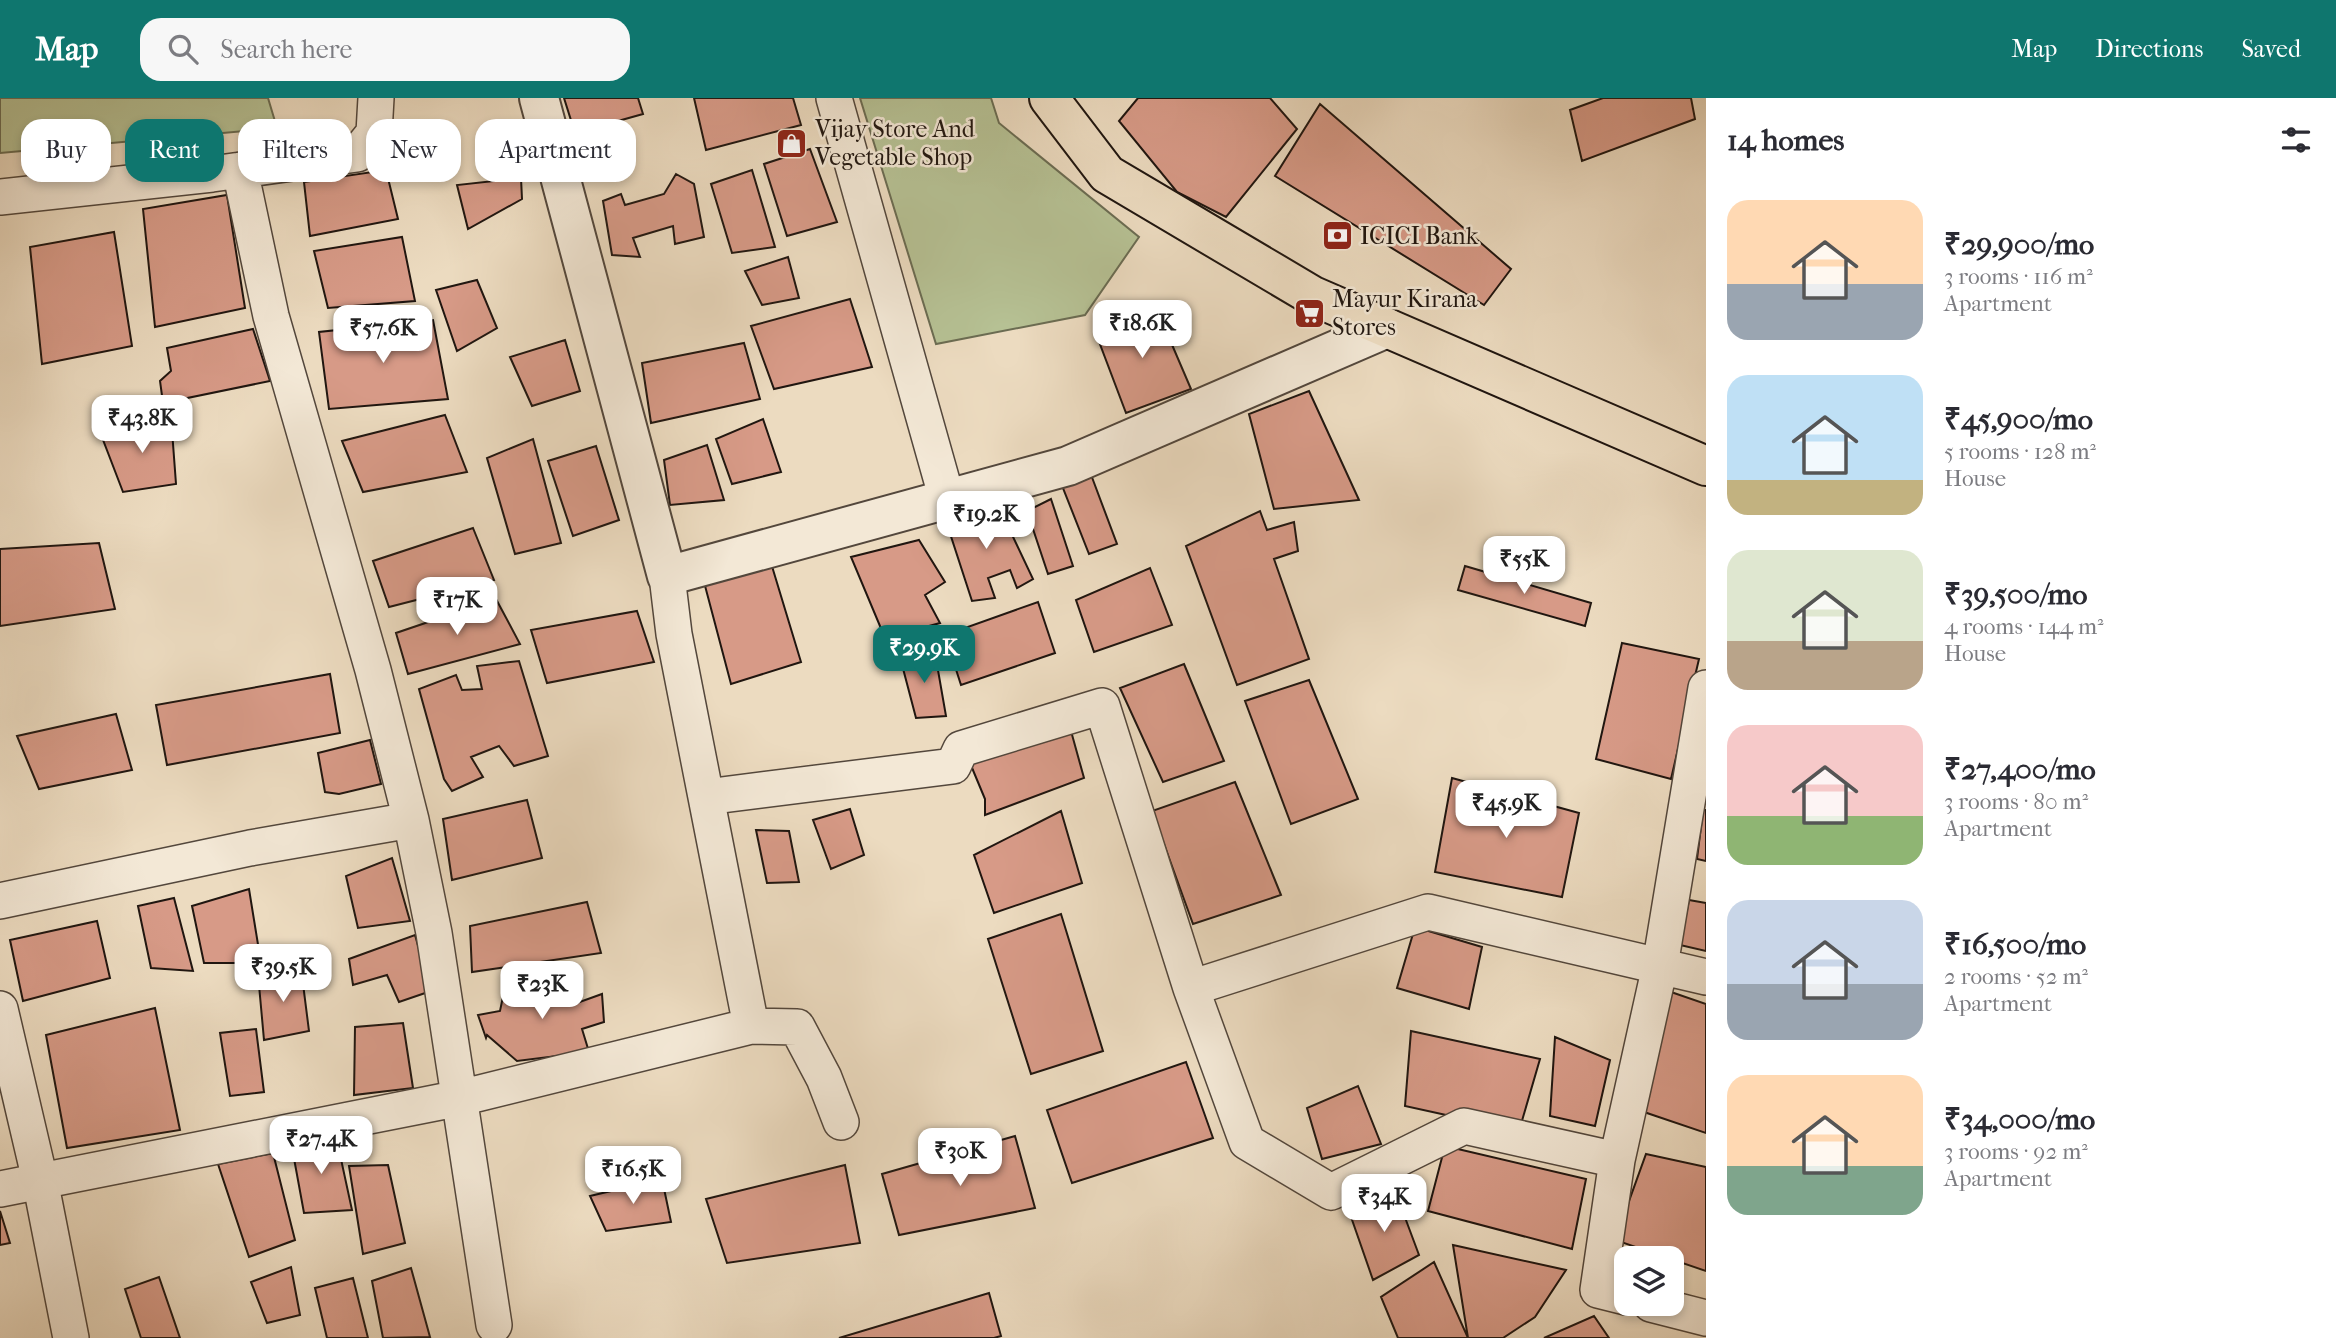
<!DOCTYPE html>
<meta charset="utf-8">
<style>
body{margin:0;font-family:"IM FELL French Canon",serif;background:#f7f7f7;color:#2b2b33;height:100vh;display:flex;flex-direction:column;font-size:26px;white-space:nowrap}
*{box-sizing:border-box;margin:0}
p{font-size:23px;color:#7c7c81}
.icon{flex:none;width:38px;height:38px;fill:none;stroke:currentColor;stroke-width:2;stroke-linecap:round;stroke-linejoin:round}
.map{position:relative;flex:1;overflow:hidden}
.sheet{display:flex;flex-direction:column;background:#fff;width:630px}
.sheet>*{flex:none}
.top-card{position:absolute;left:21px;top:21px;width:665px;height:63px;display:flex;gap:14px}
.buttons{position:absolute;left:1614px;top:1148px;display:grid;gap:14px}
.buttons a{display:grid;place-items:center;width:70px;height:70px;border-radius:14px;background:#fff;box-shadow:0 4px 10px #0003;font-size:35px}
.price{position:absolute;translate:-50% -60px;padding:0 16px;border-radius:14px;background:#fff;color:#222;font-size:23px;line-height:46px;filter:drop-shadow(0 2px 4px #0008)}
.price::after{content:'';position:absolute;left:50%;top:42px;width:21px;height:16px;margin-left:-10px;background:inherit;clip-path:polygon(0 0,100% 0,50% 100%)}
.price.active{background:#0f766e;color:#fff}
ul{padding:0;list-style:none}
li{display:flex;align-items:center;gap:21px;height:175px;padding:0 21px}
li span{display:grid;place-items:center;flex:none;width:196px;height:140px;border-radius:21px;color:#555}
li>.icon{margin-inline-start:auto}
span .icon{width:84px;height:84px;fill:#fffc;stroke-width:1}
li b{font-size:30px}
h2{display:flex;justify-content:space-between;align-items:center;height:84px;padding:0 21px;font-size:30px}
.tag{padding:0 24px;border-radius:21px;background:#fff;box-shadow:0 4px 10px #0003;font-size:24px;line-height:63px}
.tag.active{background:#0f766e;color:#fff}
header{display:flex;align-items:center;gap:42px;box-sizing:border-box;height:98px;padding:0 35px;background:#0f766e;color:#fff}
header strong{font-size:33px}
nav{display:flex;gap:38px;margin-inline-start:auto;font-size:24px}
.search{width:490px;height:63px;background:#f7f7f7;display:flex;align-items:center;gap:18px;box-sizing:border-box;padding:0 24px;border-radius:21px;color:#7c7c81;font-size:26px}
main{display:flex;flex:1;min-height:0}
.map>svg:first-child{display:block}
.green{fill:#b6c194;stroke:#6b6c52;stroke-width:2}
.building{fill:#d79a87;stroke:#201610;stroke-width:2}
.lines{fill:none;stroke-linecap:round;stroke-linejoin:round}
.minor-casing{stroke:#53473c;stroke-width:38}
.tertiary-casing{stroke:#53473c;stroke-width:42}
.trunk-casing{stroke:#201610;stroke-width:42}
.minor{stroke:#f3e8d6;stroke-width:35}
.tertiary{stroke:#f3e8d6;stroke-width:38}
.trunk{stroke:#ecdbc0;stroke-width:38}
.labels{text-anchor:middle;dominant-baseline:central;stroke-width:5;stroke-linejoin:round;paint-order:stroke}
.poi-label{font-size:24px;fill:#201610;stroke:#f3e8d6;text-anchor:start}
</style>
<header>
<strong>Map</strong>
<div class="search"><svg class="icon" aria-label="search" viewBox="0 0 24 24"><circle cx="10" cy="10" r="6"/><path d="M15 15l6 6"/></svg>Search here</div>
<nav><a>Map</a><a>Directions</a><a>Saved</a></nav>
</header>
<main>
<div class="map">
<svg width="1706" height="1240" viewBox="0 0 1706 1240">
<rect width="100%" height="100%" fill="#ecdbc0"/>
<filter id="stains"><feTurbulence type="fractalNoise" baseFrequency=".00286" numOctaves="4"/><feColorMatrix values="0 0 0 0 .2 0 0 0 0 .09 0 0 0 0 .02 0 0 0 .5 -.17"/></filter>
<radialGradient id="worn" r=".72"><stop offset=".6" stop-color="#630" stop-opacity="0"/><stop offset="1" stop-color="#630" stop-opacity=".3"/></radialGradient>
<path class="green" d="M0,0H268L277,30L0,55Z
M860,0H991L999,25L1139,139L1085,217L936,246Z"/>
<path class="building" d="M564,0H638L643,16L575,35Z
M694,0H793L801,27L706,52Z
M1138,0H1270L1297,31L1226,119L1177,94L1119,23Z
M1603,0H1691L1695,21L1582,63L1570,12Z
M1320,6L1511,171L1484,207L1275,78Z
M810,51L837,124L787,138L764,66Z
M386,72L398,121L310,138L304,84Z
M752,72L775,149L732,155L711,86Z
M676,76L694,86L704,139L675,146L673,128L633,140L640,159L612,157L603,103L621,96L625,107L664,96Z
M521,80L522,101L468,131L457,87Z
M227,97L245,210L155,229L143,111Z
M114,134L132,248L42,266L30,149Z
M402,139L415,203L328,210L314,153Z
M788,159L799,200L762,207L745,173Z
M477,182L497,230L457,253L436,192Z
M850,201L872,269L774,291L751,228Z
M1155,207L1191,291L1126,315L1095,233Z
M433,222L448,301L329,311L319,234Z
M253,231L270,283L163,305L160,283L171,273L167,250Z
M565,242L580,293L532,308L510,259Z
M744,245L760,301L651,325L642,265Z
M1309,293L1359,402L1274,411L1249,316Z
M445,317L467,374L363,394L342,343Z
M171,319L176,386L123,394L100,334Z
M763,321L781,374L732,386L716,341Z
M533,341L561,445L515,456L487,360Z
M707,347L724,402L670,407L664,362Z
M596,348L619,422L573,438L548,363Z
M1090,374L1117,446L1089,456L1061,385Z
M1051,401L1073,468L1048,476L1027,413Z
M997,405L1033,481L1017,490L1010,472L988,480L995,500L972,503L946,423Z
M1260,413L1267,432L1294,424L1298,453L1274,461L1309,561L1237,587L1186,448Z
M473,430L494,482L389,509L373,463Z
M919,442L945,484L925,497L940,525L885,540L851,459Z
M99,445L115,511L0,528V451Z
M771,465L801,564L731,586L704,484Z
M1465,468L1591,505L1585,528L1458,492Z
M1150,470L1172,527L1094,554L1076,502Z
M496,501L520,546L408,576L396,535Z
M1038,504L1055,555L961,587L945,537Z
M637,513L654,564L547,585L531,532Z
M1622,545L1699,561L1671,681L1596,661Z
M935,555L946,618L916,620L900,559Z
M519,563L548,658L514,668L499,648L471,659L483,679L452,693L444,681L419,591L456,577L462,592L482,591L477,568Z
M1184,566L1224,663L1163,684L1120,590Z
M330,576L340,635L167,667L156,607Z
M1309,582L1358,701L1291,726L1245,603Z
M116,616L132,672L39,691L17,638Z
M1071,633L1084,680L985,717V701L970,665Z
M370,642L381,686L339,696L325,694L318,655Z
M1452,680L1579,715L1562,799L1435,774Z
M1235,684L1281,797L1193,826L1152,713Z
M527,702L542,760L452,782L443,721Z
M850,711L864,757L831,771L813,722Z
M1703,712H1706V763L1697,761Z
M1061,713L1082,785L994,815L974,757Z
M756,732L789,733L799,784L767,785Z
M392,760L410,823L358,830L346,778Z
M249,791L261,865H204L192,808Z
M174,800L193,873L151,870L138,808Z
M1689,802L1706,805V853L1680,847Z
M587,804L601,855L472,874L470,828Z
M1061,816L1103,953L1031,976L988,841Z
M97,823L110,880L23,903L10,842Z
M1415,829L1482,849L1469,911L1397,890Z
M415,837L431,893L399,904L387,877L353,887L349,861Z
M301,870L309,933L264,942L258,876Z
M570,884L577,905L602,896L604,924L582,931L589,954L517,963L487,937L486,940L478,917L500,913L505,889Z
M1671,894L1706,906V1035L1644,1014Z
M155,910L180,1032L67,1050L46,937Z
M403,925L413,990L354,997L355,929Z
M256,931L264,994L230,998L220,935Z
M1411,933L1540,961L1519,1033L1405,1008Z
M1555,939L1610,962L1595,1028L1550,1018Z
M1186,964L1213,1040L1072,1085L1047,1012Z
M1358,988L1381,1046L1322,1061L1307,1010Z
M336,1038L352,1112L304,1115L291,1044Z
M1015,1038L1035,1110L899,1137L882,1076Z
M1445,1048L1586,1081L1572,1151L1428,1113Z
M273,1055L295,1142L249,1159L218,1066Z
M1646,1056L1706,1069V1173L1615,1142Z
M388,1067L405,1145L363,1156L349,1068Z
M845,1067L860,1145L727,1165L706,1101Z
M662,1081L671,1124L606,1133L590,1098Z
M1394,1090L1419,1157L1373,1182L1350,1116Z
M0,1113L10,1145L0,1147Z
M1453,1147L1566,1172L1535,1219L1503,1240H1468Z
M1434,1164L1468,1240H1398L1381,1199Z
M291,1169L300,1217L267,1225L251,1184Z
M411,1170L430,1239L383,1240L372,1183Z
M159,1179L180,1240H141L125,1191Z
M353,1180L368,1240H327L315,1190Z
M989,1195L1001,1238L994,1240H839Z
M1594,1218L1609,1240H1544Z"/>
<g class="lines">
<defs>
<path id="minor" d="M834,0L947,401
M0,99L212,76L357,56L374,35L376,0
M667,478L674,536L706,699L953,668L961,651L1102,608L1191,890L1428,814L1706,879
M706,699L751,928
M411,722L434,835L494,1227
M0,803L250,750L411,722L373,572L271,218L240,72
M1191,890L1247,1044L1331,1094L1464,1028L1617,1062
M0,911L40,1082L71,1240
M0,1091L460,1000L751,928L797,929L824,980L841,1024
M1626,1199L1598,1192L1617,1062L1660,868L1706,590
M1651,1206L1706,1220"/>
<path id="tertiary" d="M539,0L667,478L1068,368L1387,230"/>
<path id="trunk" d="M1049,0L1107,76L1313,198L1706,368"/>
</defs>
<use href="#minor" class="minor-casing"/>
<use href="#tertiary" class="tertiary-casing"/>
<use href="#trunk" class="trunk-casing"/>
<use href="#minor" class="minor"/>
<use href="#tertiary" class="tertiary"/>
<use href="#trunk" class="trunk"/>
</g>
<defs>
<symbol id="shop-square" viewBox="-11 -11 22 22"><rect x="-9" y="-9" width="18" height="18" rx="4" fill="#8f2418" stroke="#f3e8d6"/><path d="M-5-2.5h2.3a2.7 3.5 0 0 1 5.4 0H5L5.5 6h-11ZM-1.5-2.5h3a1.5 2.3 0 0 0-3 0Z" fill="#fff"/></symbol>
<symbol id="bank-square" viewBox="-11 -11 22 22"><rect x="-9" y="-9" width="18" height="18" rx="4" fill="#8f2418" stroke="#f3e8d6"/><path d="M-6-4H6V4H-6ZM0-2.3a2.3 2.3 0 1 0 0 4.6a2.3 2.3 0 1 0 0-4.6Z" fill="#fff"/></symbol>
<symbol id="supermarket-square" viewBox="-11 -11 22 22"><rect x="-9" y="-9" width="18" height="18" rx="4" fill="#8f2418" stroke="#f3e8d6"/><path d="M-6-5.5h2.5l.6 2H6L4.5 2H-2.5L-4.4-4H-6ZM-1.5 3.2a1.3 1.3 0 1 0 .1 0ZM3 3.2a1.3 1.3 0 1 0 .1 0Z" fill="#fff"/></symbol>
</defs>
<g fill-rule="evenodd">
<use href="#shop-square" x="774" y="28" width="35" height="35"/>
<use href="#bank-square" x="1320" y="120" width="35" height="35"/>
<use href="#supermarket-square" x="1292" y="198" width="35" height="35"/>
</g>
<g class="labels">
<g class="poi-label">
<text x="815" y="31">Vijay Store And<tspan x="815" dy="28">Vegetable Shop</tspan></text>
<text x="1360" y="138">ICICI Bank</text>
<text x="1332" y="201">Mayur Kirana<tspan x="1332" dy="28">Stores</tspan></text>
</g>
</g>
<rect width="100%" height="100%" filter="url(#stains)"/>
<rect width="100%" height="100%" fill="url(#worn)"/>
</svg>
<div class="buttons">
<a><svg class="icon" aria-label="layers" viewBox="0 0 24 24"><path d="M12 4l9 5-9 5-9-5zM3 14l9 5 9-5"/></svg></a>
</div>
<b class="price" style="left:1142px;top:262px">₹18.6K</b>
<b class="price" style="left:383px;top:267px">₹57.6K</b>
<b class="price" style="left:142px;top:357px">₹43.8K</b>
<b class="price" style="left:986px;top:453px">₹19.2K</b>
<b class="price" style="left:1524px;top:498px">₹55K</b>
<b class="price" style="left:457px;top:539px">₹17K</b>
<b class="price active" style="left:924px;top:587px">₹29.9K</b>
<b class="price" style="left:1506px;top:742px">₹45.9K</b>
<b class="price" style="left:283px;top:906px">₹39.5K</b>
<b class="price" style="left:542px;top:923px">₹23K</b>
<b class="price" style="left:321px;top:1078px">₹27.4K</b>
<b class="price" style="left:960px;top:1090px">₹30K</b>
<b class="price" style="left:633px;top:1108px">₹16.5K</b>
<b class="price" style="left:1384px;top:1136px">₹34K</b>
<div class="top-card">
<a class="tag">Buy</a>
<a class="tag active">Rent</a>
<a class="tag">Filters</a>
<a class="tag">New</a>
<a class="tag">Apartment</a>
</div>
</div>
<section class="sheet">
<h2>14 homes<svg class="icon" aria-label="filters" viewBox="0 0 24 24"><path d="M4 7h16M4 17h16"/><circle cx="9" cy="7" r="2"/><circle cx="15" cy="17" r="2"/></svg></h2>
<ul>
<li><span style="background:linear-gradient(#ffd9b3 60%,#9aa5b1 0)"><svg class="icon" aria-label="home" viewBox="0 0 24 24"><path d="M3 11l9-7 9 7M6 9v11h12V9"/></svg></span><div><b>₹29,900/mo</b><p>3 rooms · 116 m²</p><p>Apartment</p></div></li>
<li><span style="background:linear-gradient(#bfe0f5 75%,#c2b280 0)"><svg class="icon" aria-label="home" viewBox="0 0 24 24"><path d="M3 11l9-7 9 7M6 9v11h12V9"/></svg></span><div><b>₹45,900/mo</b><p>5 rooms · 128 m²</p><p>House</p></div></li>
<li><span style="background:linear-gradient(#dfe7d0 65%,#b9a48a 0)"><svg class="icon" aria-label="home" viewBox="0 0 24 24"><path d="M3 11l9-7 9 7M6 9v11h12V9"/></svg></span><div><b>₹39,500/mo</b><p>4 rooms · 144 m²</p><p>House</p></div></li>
<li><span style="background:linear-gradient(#f6c9c9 65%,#8fb573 0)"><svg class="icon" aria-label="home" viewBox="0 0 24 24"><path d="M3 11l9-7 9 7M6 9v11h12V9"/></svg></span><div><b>₹27,400/mo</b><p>3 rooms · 80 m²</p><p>Apartment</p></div></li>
<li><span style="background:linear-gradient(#c9d6e8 60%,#9aa5b1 0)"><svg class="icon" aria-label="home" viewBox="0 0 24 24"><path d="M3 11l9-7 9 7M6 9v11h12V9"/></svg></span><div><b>₹16,500/mo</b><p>2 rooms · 52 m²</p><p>Apartment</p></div></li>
<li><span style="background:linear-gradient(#ffd9b3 65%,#7fa58c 0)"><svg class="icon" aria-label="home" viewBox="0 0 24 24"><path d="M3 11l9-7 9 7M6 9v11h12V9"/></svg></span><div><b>₹34,000/mo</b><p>3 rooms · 92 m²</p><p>Apartment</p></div></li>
</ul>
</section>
</main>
